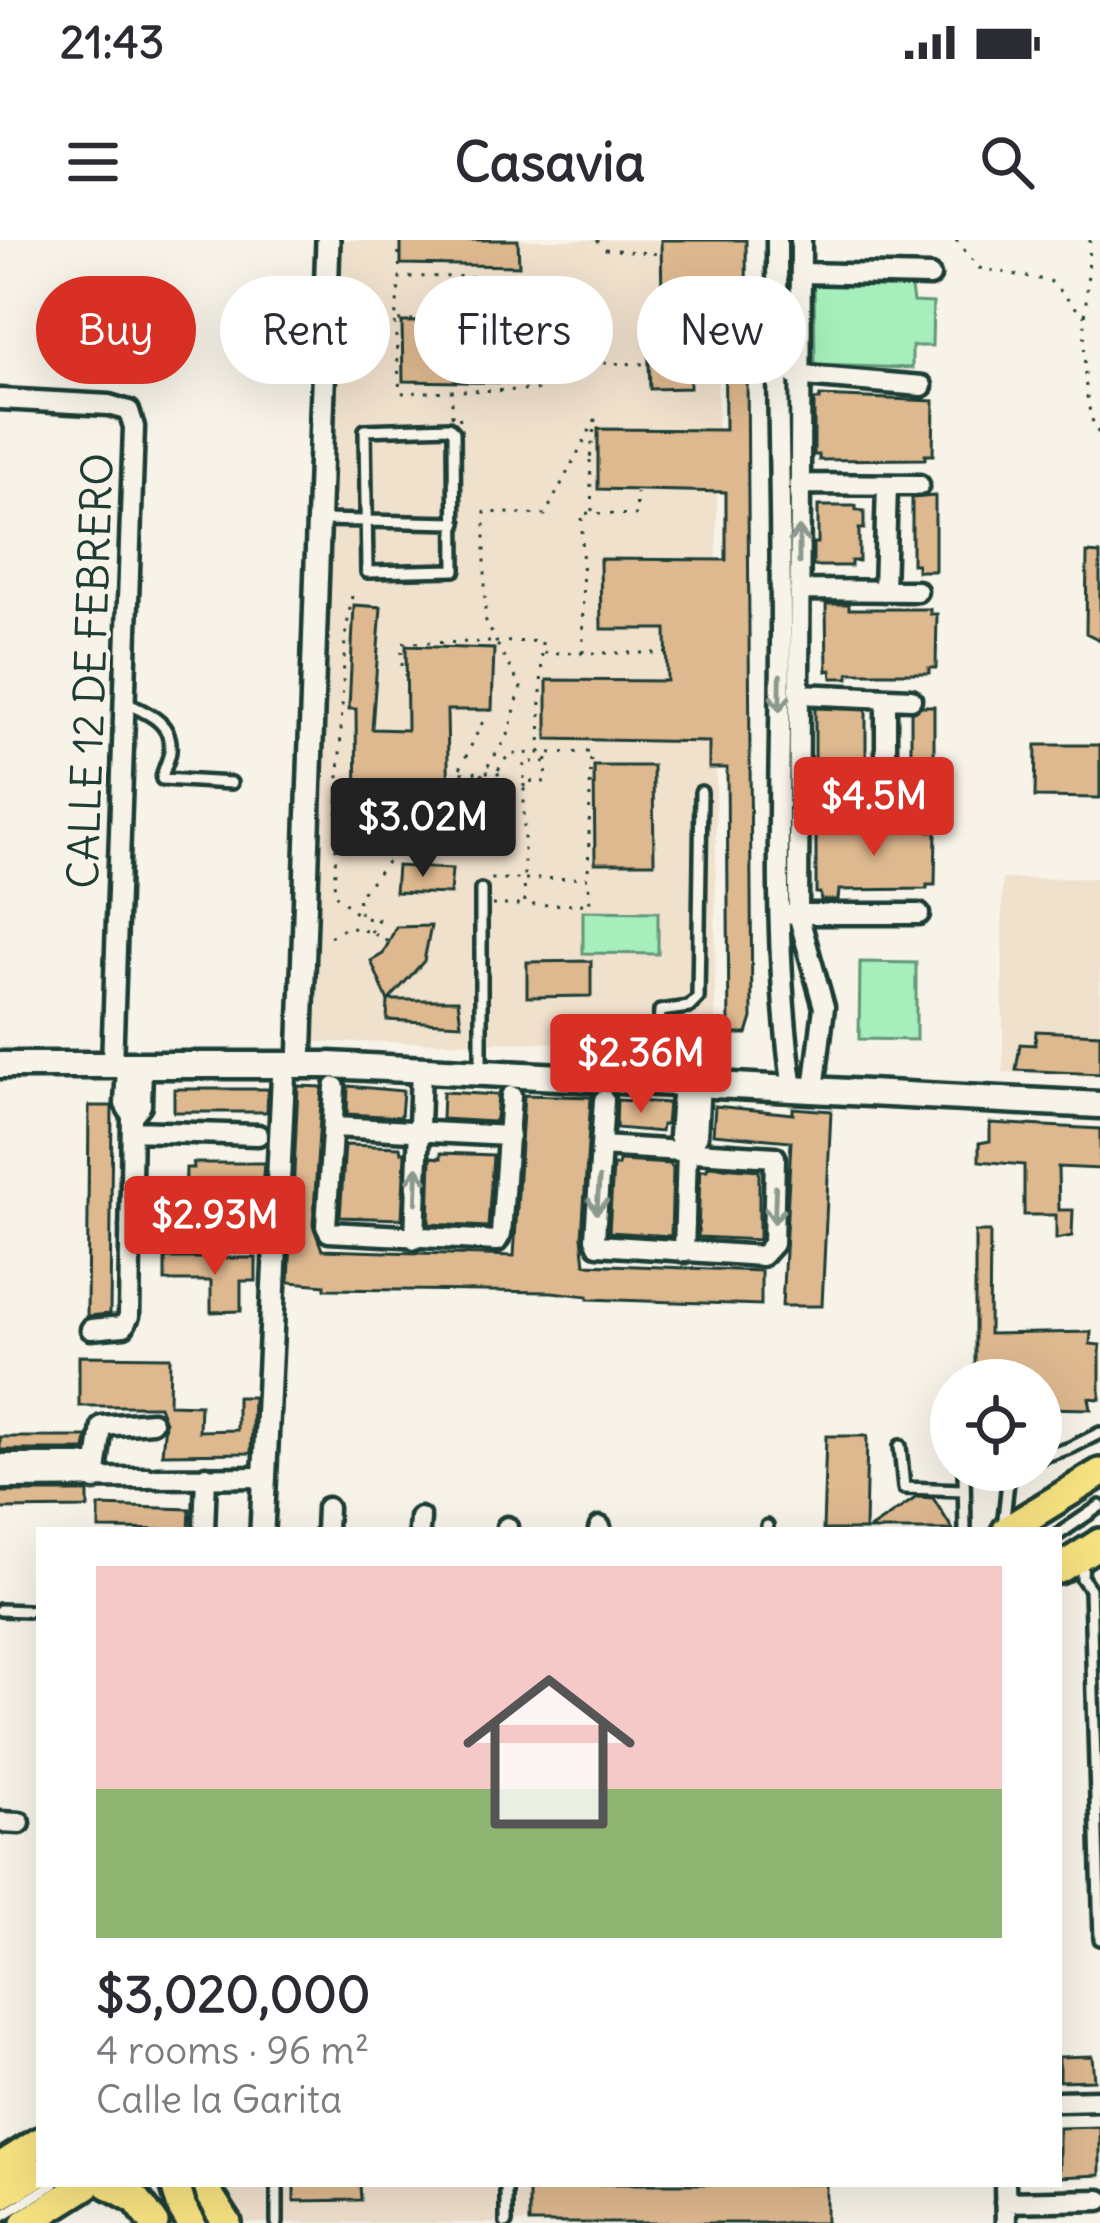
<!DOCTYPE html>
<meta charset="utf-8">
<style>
body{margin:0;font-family:Delius,sans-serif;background:#f7f7f7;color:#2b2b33;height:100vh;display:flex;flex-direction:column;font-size:45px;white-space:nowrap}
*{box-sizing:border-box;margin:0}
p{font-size:39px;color:#7c7c81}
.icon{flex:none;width:66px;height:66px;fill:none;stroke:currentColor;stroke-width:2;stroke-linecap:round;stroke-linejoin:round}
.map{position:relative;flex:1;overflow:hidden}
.sheet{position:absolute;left:36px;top:1287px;width:1026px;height:660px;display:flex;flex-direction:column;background:#fff;border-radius:0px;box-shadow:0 12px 48px #0002}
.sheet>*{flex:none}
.top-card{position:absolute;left:36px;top:36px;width:1029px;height:108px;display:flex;gap:24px}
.controls{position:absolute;left:930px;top:1119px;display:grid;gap:24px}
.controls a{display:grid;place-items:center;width:132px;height:132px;border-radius:50%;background:#fff;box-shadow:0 12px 48px #0002;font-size:60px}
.price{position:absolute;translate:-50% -102px;padding:0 27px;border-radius:12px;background:#d93025;color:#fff;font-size:39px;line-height:78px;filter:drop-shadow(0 3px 6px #0008)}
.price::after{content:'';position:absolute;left:50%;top:72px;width:36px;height:27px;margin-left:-18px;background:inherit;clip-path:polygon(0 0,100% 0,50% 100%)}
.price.on{background:#222;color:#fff}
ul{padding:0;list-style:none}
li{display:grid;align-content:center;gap:24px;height:636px;padding:0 60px}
li span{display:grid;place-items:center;height:372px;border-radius:0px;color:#555}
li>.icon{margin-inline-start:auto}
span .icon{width:216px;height:216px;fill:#fffc;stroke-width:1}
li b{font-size:51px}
.chip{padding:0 42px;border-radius:54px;background:#fff;box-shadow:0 12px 48px #0002;font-size:42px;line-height:108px}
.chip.on{background:#d93025;color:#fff}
.status{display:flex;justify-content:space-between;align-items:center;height:84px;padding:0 60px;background:#fff;direction:ltr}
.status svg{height:33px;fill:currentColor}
header{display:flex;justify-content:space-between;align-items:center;height:156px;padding:0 60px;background:#fff;font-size:54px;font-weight:800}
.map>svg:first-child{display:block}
.built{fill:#f0e1cd}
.green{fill:#a6eebb;stroke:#629678;stroke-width:3}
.building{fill:#deb88f;stroke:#1f3d34;stroke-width:3}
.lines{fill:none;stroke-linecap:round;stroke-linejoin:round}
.service-casing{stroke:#1f3d34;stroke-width:18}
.minor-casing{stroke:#1f3d34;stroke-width:27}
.tertiary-casing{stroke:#1f3d34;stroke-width:30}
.secondary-casing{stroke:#1f3d34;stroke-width:33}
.primary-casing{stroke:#1f3d34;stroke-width:36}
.path{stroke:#1f3d34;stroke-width:3;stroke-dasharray:3 9;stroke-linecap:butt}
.service{stroke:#f7f3e8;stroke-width:9}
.minor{stroke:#f7f3e8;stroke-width:18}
.tertiary{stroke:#f7f3e8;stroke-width:21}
.secondary{stroke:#f7f3e8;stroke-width:24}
.primary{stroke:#f7e281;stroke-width:27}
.primary-bridge-casing{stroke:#1f3d34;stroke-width:36;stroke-linecap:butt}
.primary-bridge{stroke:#f7e281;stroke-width:27}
.oneway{stroke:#8b988e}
.labels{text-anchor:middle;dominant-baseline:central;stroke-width:9;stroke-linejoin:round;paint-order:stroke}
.street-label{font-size:42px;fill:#1f3d34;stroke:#f7f3e8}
</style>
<div class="status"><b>21:43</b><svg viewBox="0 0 49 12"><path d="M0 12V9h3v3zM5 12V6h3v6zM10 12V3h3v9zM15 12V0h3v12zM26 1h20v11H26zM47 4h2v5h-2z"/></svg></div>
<header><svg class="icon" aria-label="menu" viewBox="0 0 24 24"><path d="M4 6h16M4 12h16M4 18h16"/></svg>Casavia<svg class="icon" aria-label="search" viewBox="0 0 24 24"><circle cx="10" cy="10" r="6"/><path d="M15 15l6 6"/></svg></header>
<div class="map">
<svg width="1100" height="1983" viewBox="0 0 1100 1983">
<rect width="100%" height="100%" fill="#f7f3e8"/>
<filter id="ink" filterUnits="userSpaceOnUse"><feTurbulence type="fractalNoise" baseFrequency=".00833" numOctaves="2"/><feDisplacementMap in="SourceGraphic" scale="24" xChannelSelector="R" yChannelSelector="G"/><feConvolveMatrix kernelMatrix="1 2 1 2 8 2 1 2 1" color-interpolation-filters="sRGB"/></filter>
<g filter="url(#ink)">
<path class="built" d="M340,0H718L715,803L316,802Z
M1100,638V837L1003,832L1002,639Z
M211,1944H826V1983H234Z"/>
<path class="green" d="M910,42L913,62L933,63L932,106H912V128L815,125L814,43Z
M583,671L658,672V714L583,713Z
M860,722L916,723V800L859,799Z"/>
<path class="building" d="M401,0H518L519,26L401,24Z
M661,0H746L752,778L747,794H729L727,528H709V502L547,499V440L667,441L666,389H601L600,319L726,320V252L598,249V189L725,190L724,63L662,60Z
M521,81V143L403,141L402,82Z
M689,98L690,148L650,149L648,100Z
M820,156L934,161L933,215H925V219L819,220V215H814V160H820Z
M935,256V331H917V324H912V258Z
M818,266H856V270L864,271V289H859V321H851V326H813V303H818Z
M1087,313L1100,314V400L1086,393Z
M826,364H849V369H930V374H937L936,428H929V433H849V438H832L831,430L827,431Z
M354,365L381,367L372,489L407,490L406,406L494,409L492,470H447L449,574L357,575L356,469H349Z
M922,466H934V557H911V472Z
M815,468L866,470V558L815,557Z
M1036,505H1100V558L1035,557Z
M594,526H653L654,623H595Z
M816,585L929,587V591H936L935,645H927V649L839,650L838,660H821L820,653H816Z
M397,626L452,629L450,654L395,652Z
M431,686L424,721L389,760H458L461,784L387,780L388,761L371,721L383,714L396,687Z
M591,721V756L527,757V722Z
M1036,791L1100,794V834L1016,830L1020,804L1035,805Z
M298,846L322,847L313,985L322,1010L514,1016L524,855L591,857L582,997L585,1024L761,1031V1065L588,1059V1056L552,1052L325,1049V1045L289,1042Z
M348,846L403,851L401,877L347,874Z
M174,849H268L267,872H174Z
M443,852L498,855L496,878L494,882L442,879Z
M617,860L668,863L666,885H662L661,892L616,888Z
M89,866H112L110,1074L87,1076Z
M715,866L793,874V868L831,871L822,1066H782L791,901L713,894Z
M990,883L1100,889V929L1058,927L1059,970H1073L1072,996L1056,999V975H1024V925L979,921V903L990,901Z
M345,905L400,907L401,912H405L402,979L340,977Z
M441,913L493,915L488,987L429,984L431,917L441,918Z
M619,921L670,924L673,929L671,996L609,992L613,926H618Z
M193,923H264L260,971H192V967L185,966L186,928H194Z
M708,926L759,930V1000L698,997L700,930H707Z
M975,992H990L989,1094L1091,1092L1090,1104L1100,1105V1159L1089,1158L1091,1169L1041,1168V1140H975Z
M165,1018H256V1041H241V1071L211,1072V1041H165Z
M79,1116L170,1117L169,1164L200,1165L199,1191L237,1190V1157H253L251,1213L162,1214L165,1182L159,1166H79Z
M826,1196H867L865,1290H823Z
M0,1197H87L85,1210H0Z
M0,1252H88V1268L0,1269Z
M917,1257L933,1258L953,1290H868Z
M99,1266L190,1269L189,1290L99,1289Z
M1092,1816L1094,1840L1059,1841V1817Z
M1100,1887V1935L1059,1937V1888Z
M294,1944H360L361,1960L294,1961Z
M529,1944H826V1983H529Z"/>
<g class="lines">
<defs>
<path id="service" d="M449,187L454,192L455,330L367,332L365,190Z
M321,280L456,283
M126,463C147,473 173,482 170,511C169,521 163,529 162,539L231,543
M481,650V832
M656,841L660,771L689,767L698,758L701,552
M900,1206L904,1248L964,1250
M1041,1217L1070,1208L1100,1193
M964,1230L965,1290
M767,1286V1290
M1003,1288L1008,1241L1015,1230
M1059,1294L1100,1266
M1083,1318L1082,1338L1090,1349L1100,1699
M0,1370L28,1371
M277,1944V1983
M506,1944V1983
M0,1977L54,1944"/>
<path id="minor" d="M777,0C777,131 781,262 781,393C781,546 771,697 793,849
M801,0L798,674L824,767L814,850
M802,33L930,36
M794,135L922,146
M0,159L109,165L129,171L134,187L112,825
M799,244L919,245
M799,350L917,351
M884,351L887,245
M800,454L911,459
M799,570L913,573
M886,573V458
M792,674H919
M683,843L679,896L687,910L684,1012
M335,847L326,986L329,992L497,1001L501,994L511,856
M132,876L141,865L142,825
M333,887L509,896
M132,891L258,895
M601,906L775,917L773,1004L762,1016L598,1005L595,998L604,860
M687,910L697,897L700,843
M130,987L255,988
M415,999L421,829
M91,1089L124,1086L129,1076L132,876L125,864L127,825
M0,1224H96
M157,1238L264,1237
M0,1239L148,1238
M95,1240L102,1186L152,1182
M204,1290L206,1236
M326,1290L327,1268
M419,1290L420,1278
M507,1290V1287
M599,1290L600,1287
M0,1582L20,1583
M1059,1861L1100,1860
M1005,1944L1006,1983
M1005,1962L1100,1960"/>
<path id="tertiary" d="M300,825L328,0
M262,1290L284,825"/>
<path id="secondary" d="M0,825H329L1100,865"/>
<path id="primary" d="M1007,1290L1100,1233
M1059,1329L1100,1303
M0,1927L39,1902
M108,1944L137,1960L154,1983
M202,1944L227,1983
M0,1955L39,1932
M26,1983L88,1944"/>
</defs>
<use href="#service" class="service-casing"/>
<use href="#minor" class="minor-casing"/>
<use href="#tertiary" class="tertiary-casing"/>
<use href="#secondary" class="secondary-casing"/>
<use href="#primary" class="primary-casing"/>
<path class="path" d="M398,0L400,35
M597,0L605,9L661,14
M956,0L979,28L1050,41L1084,76
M1090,0C1088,44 1074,163 1100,195
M444,82L445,78L395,81L400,37L541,36L538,120
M395,83L400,153L452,151
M460,180L459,175L452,176V151L537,150L538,122L649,124
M592,271L590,219L598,220
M352,356L345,398L334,653L361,678
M544,413H666
M583,413L582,273L637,275L636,253
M406,437L402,429V403L496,402L521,447L508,495L484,532H497L510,551L524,549V639H488
M540,513L542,401L496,402L485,379V272L545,275L595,180L590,219
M498,530L509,514L540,513
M524,539V522H546
M524,547V541L546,542L547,513L591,512L588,636
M492,665H525L524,639L588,638L590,664L525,665
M371,692L378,679L361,678L358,657L387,622L463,565L484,532L458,533L485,477
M330,697L347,687L371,692L390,703"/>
<use href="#service" class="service"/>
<use href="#minor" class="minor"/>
<use href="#tertiary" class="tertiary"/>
<use href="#secondary" class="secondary"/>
<use href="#primary" class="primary"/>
<defs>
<path id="primary-bridge" d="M175,1944L182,1968L191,1983"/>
</defs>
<use href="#primary-bridge" class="primary-bridge-casing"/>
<use href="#primary-bridge" class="primary-bridge"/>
</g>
<defs><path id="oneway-shaft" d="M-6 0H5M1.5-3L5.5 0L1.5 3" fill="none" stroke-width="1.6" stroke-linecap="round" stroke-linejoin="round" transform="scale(3)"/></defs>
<g class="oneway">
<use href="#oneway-shaft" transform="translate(799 305) rotate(-90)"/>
<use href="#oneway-shaft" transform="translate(780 453) rotate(91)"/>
<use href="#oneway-shaft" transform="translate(417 945) rotate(-88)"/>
<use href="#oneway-shaft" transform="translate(598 956) rotate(94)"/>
<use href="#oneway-shaft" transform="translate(775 965) rotate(92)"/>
</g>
</g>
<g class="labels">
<g class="street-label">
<text transform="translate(90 431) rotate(-88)">CALLE 12 DE FEBRERO</text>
</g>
</g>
</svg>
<div class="controls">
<a><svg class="icon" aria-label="locate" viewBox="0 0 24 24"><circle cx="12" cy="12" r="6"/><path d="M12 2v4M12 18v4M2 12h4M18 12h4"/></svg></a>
</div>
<b class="price" style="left:874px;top:619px">$4.5M</b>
<b class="price on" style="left:423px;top:640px">$3.02M</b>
<b class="price" style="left:641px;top:876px">$2.36M</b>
<b class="price" style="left:215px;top:1038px">$2.93M</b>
<div class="top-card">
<a class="chip on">Buy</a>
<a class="chip">Rent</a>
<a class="chip">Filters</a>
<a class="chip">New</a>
</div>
<section class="sheet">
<ul>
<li><span style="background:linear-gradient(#f6c9c9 60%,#8fb573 0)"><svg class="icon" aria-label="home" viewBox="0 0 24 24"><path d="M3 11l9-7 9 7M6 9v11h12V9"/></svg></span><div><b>$3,020,000</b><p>4 rooms · 96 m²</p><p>Calle la Garita</p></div></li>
</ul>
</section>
</div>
